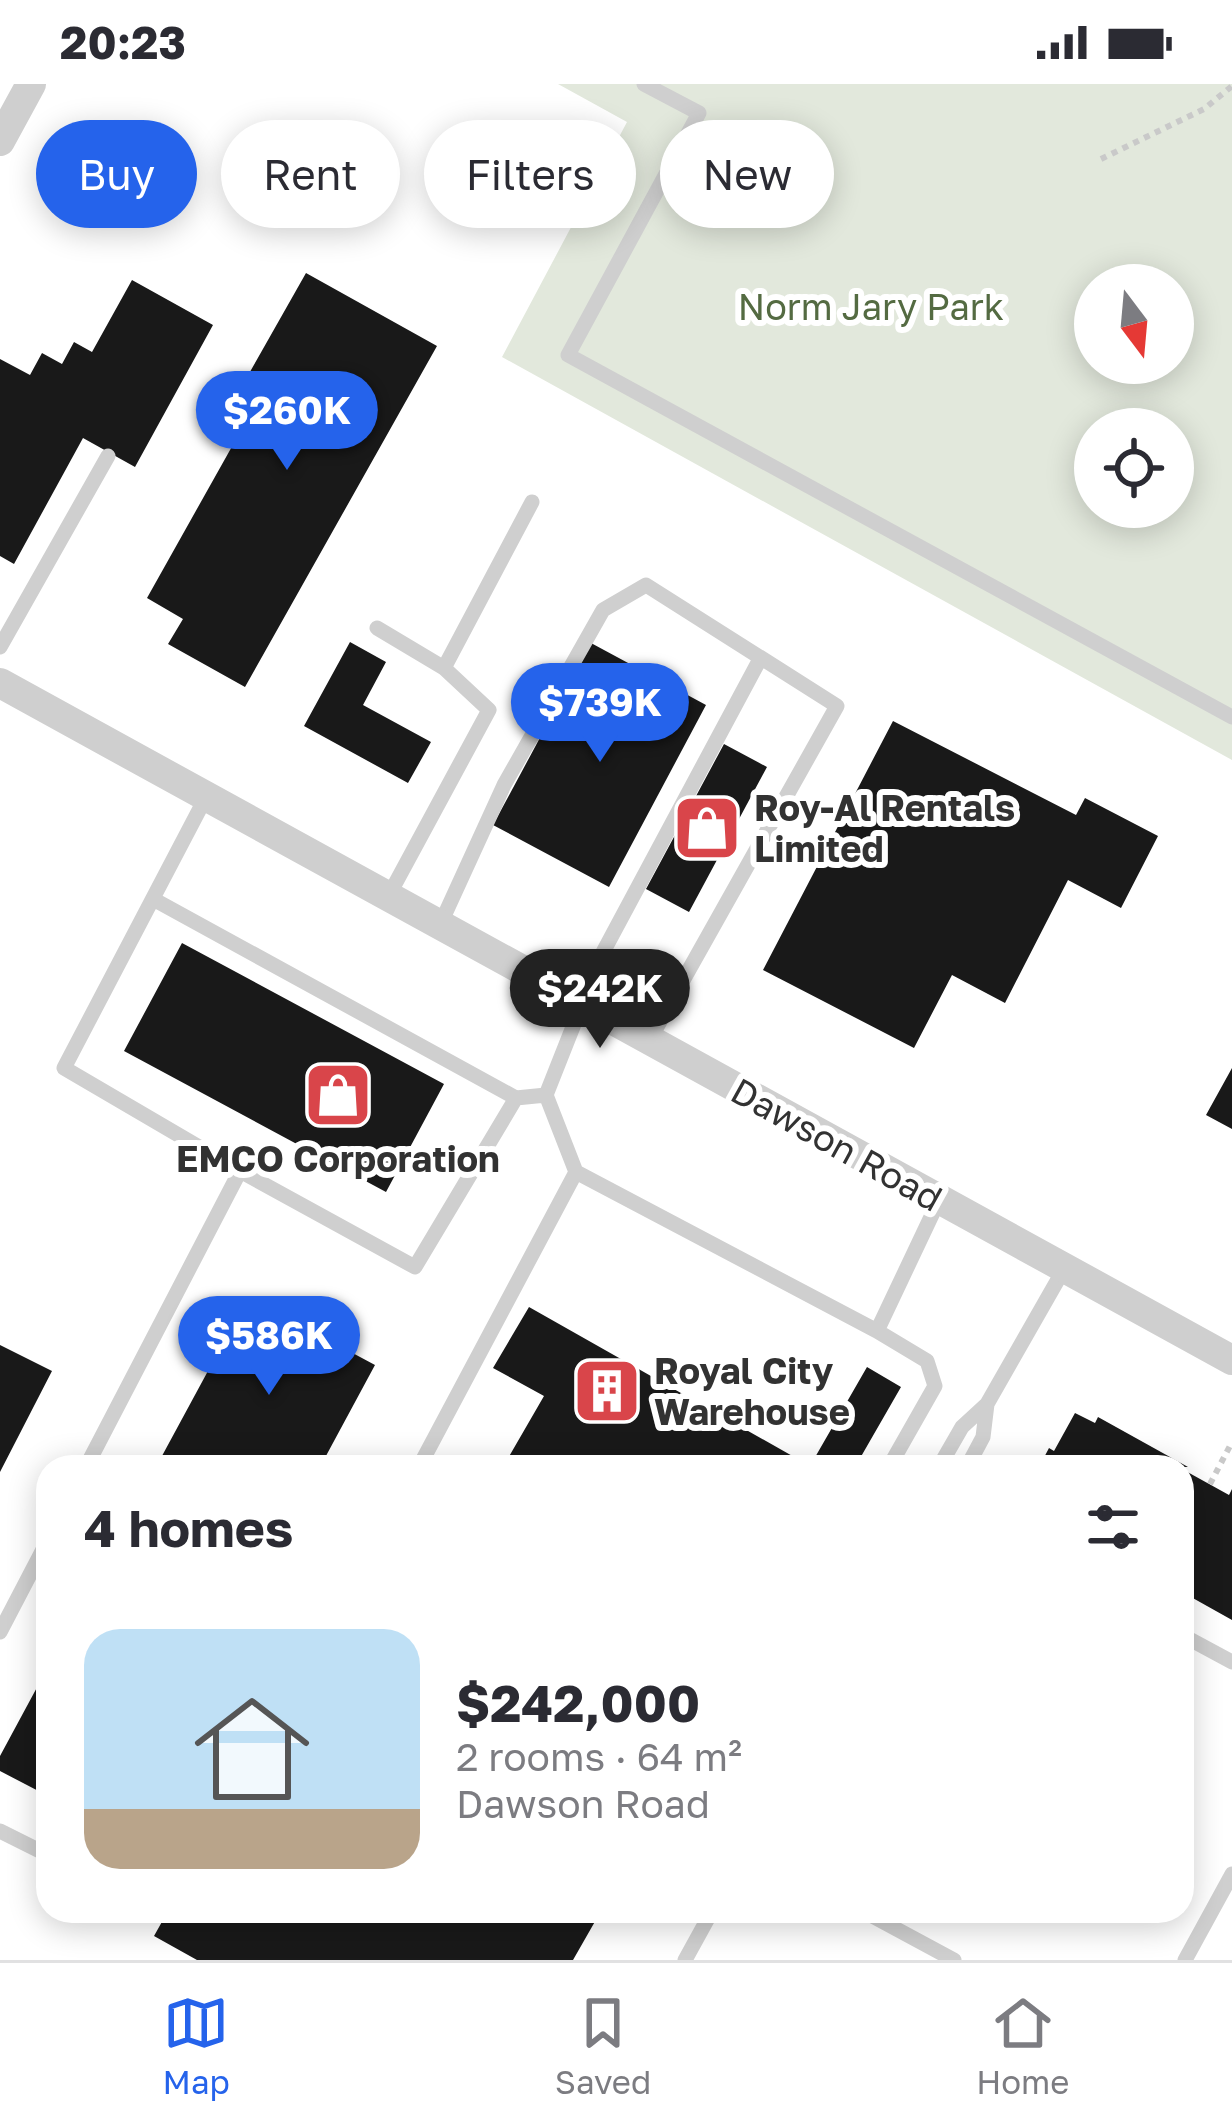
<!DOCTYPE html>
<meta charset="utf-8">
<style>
body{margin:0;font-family:"Golos Text",sans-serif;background:#f7f7f7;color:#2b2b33;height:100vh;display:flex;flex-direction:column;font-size:45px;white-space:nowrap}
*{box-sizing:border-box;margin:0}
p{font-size:39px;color:#7c7c81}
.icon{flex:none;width:66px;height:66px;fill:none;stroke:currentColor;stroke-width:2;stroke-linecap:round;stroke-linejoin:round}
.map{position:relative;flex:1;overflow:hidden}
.details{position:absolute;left:36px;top:1371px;width:1158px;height:468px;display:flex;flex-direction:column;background:#fff;border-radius:36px;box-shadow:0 6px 30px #0003}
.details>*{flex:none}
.top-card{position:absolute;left:36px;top:36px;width:1161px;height:108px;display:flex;gap:24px}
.needle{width:78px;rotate:164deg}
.buttons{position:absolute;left:1074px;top:180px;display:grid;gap:24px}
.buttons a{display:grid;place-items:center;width:120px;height:120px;border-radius:50%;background:#fff;box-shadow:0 6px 30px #0003;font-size:60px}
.price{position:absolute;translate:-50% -102px;padding:0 27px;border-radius:42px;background:#2563eb;color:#fff;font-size:39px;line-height:78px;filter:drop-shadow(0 3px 6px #0008)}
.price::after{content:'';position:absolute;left:50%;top:72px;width:36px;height:27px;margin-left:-18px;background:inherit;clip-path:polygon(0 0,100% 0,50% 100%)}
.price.active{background:#222;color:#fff}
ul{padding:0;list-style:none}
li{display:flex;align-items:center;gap:36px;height:300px;padding:0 48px}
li+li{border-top:3px solid #e1e1e2}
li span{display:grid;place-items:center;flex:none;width:336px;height:240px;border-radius:36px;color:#555}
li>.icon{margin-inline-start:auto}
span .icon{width:144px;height:144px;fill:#fffc;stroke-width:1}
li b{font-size:51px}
h2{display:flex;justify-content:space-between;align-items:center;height:144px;padding:0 48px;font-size:51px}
.chip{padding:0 42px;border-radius:54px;background:#fff;box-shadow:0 6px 30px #0003;font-size:42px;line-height:108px}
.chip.active{background:#2563eb;color:#fff}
.status{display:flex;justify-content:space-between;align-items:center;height:84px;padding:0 60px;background:#fff;direction:ltr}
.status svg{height:33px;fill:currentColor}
.tab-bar{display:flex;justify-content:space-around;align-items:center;height:168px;border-top:3px solid #e1e1e2;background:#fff;font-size:33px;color:#7c7c81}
.tab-bar a{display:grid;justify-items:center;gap:6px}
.tab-bar .active{color:#2563eb}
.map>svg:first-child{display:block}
.green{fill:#e2e8dc;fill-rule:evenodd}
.building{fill:#191919}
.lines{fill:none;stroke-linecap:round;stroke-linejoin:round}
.path{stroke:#c9c9c9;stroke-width:6;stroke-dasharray:6 6;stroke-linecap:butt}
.service{stroke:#cfcfcf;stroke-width:15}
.minor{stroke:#cfcfcf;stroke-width:30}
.labels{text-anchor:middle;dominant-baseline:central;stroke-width:12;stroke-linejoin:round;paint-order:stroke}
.park-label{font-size:36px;fill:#546b42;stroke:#fff}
.poi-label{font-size:36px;font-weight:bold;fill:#323232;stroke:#fff;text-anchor:start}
.street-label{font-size:36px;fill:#323232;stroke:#fff}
</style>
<div class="status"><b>20:23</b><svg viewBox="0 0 49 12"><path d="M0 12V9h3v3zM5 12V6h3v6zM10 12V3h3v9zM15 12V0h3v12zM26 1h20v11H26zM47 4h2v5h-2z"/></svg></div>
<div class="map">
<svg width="1232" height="1876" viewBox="0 0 1232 1876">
<rect width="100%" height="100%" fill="#fff"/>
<path class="green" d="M558,0H1232V676L502,273L627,38ZM1095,201H1173V279H1095ZM1095,345H1173V423H1095Z"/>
<path class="building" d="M306,189L437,262L245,603L168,560L183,535L147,514L239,350L221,339Z
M132,196L213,241L135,383L83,354L14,480L0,472V275L30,291L42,269L62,280L74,258L92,268Z
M350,558L386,578L363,621L431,658L408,699L304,642Z
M591,559L706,621L609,803L493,741Z
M893,637L1076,731L1085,714L1158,752L1121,824L1068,796L1005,919L952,891L914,964L763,886Z
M724,660L767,683L689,828L646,805Z
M182,859L444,1000L386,1108L124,967Z
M1232,984V1045L1206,1031Z
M248,1213L375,1281L320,1383H156Z
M529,1223L810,1382L867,1283L901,1303L855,1383H503L544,1312L493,1284Z
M0,1261L52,1287L0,1388Z
M1075,1329L1095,1339L1098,1333L1188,1383H1039L1049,1364L1054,1367Z
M1182,1385L1229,1411L1232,1405V1536L1182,1508Z
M48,1583V1712L0,1687V1672Z
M168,1827H231L245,1835L250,1827H601L573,1876H197L154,1852Z"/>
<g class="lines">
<path class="path" d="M1101,75L1204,25L1232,2
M1210,1400L1232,1358"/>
<path class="service" d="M644,0L699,29L568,271L1232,633
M377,544L444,584
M0,563L108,372
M760,575L601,872L546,1011L576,1088L877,1247L939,1116
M388,813L489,626L444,584L532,418
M153,815L516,1014
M440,841L504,701L603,526L646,501L837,622L649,957
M240,1087L415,1183L516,1014L546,1011
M877,1247L927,1277L935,1302L889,1383
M86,1383L240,1087L64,984L206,713
M419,1383L576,1088
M939,1383L962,1343L987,1320L1064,1185
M967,1383L983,1353L987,1320
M0,1548L48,1456
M1182,1551L1232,1578
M0,1747L48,1771
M863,1827L954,1876
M685,1876L712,1827
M1185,1876L1232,1790"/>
<path class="minor" d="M0,57L31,0
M0,599L1232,1276"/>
</g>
<defs>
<symbol id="shop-square" viewBox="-11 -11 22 22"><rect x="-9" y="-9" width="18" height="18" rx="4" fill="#d9454a" stroke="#fff"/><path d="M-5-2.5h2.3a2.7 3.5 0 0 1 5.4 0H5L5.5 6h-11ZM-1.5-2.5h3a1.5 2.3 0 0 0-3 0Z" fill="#fff"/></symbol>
<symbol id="building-square" viewBox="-11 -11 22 22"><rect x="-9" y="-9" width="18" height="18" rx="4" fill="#d9454a" stroke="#fff"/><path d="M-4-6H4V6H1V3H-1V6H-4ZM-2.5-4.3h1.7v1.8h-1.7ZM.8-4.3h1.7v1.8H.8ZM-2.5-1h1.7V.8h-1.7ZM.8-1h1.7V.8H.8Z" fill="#fff"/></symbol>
</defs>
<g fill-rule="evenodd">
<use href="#shop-square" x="669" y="706" width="76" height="76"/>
<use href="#shop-square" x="300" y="973" width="76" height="76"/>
<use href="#building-square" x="569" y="1269" width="76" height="76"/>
</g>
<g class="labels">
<g class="park-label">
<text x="871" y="222">Norm Jary Park</text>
</g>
<g class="poi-label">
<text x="754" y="723">Roy-Al Rentals<tspan x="754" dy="41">Limited</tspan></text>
<text x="338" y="1074" text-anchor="middle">EMCO Corporation</text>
<text x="654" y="1286">Royal City<tspan x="654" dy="41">Warehouse</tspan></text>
</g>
<g class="street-label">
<text transform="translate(837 1060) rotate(29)">Dawson Road</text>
</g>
</g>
</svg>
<div class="buttons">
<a><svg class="needle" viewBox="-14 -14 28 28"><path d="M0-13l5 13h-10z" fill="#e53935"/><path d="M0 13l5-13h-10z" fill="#7c7c81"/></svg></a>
<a><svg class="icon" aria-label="locate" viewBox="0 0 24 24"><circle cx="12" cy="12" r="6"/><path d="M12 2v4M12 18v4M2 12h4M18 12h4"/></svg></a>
</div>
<b class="price" style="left:287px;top:389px">$260K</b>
<b class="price" style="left:600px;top:681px">$739K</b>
<b class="price active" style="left:600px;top:967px">$242K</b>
<b class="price" style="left:269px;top:1314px">$586K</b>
<div class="top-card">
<a class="chip active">Buy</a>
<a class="chip">Rent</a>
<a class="chip">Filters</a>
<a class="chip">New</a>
</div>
<section class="details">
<h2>4 homes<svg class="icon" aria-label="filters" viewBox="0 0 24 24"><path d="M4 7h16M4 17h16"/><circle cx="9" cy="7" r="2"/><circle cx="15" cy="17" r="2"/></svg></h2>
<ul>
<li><span style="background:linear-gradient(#bfe0f5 75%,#b9a48a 0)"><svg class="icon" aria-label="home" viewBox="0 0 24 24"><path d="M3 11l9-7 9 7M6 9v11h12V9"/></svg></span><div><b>$242,000</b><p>2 rooms · 64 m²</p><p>Dawson Road</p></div></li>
</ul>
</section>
</div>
<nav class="tab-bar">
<a class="active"><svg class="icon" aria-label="map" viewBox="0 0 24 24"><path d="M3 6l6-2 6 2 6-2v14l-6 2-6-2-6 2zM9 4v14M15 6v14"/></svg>Map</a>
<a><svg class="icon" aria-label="saved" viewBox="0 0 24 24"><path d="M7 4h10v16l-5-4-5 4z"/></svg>Saved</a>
<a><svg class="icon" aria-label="home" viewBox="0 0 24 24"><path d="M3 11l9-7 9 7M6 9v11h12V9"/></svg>Home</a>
</nav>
